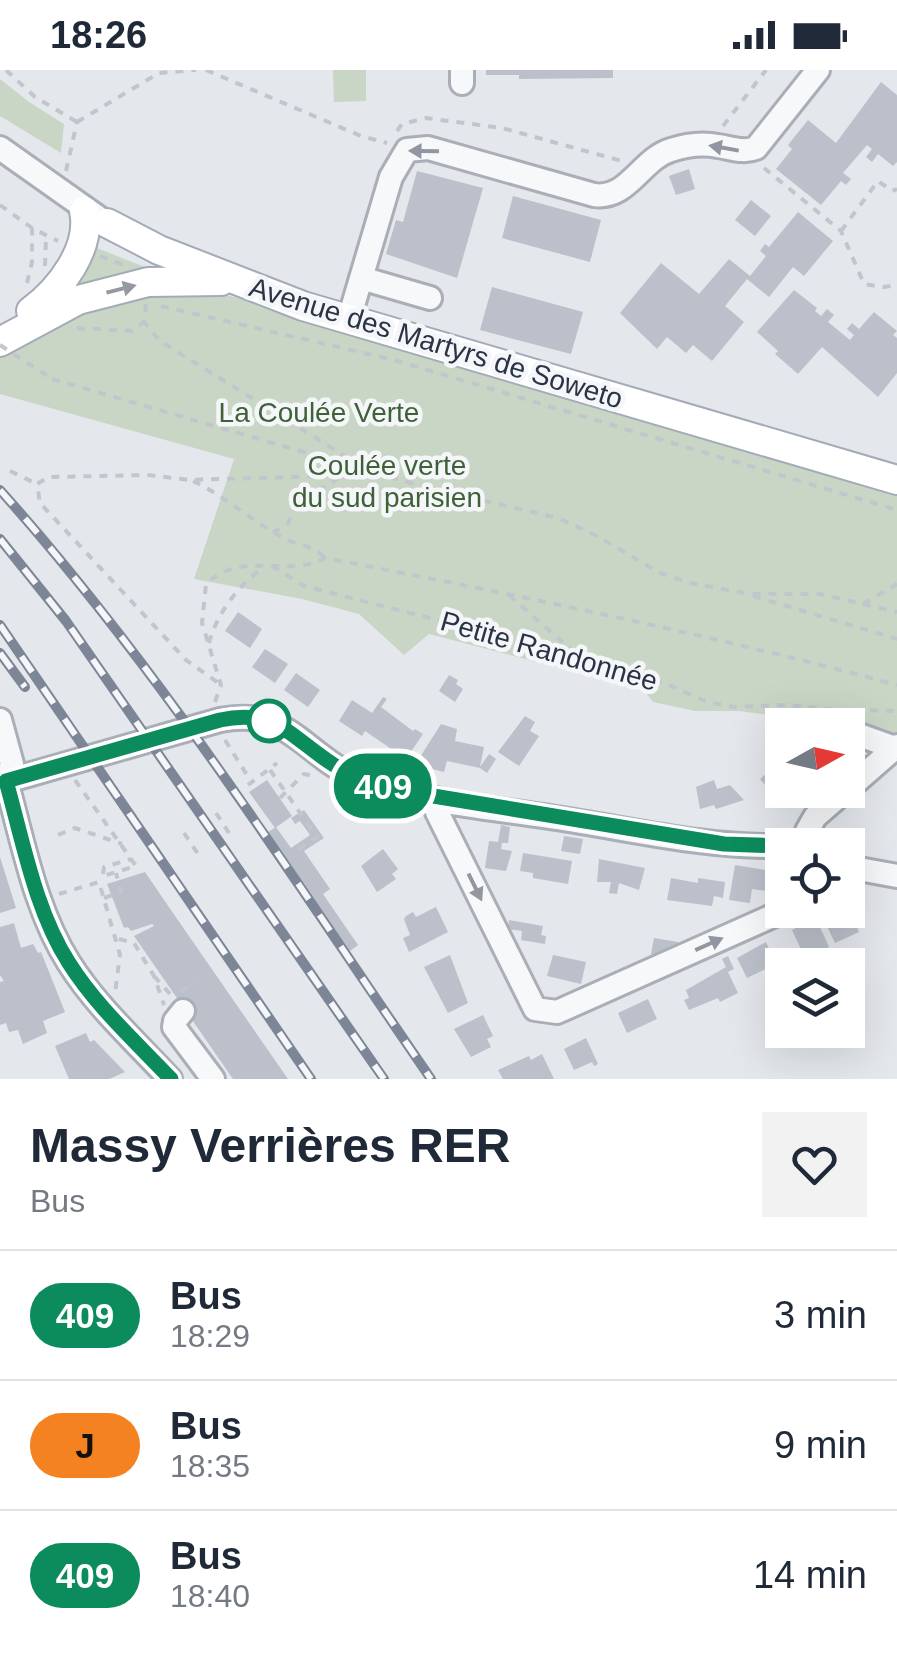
<!DOCTYPE html>
<html lang="fr">
<head>
<meta charset="utf-8">
<style>
  :root { --surface:#fff; --page:#f2f2f3; --text:#1f2937; --muted:#747a83; --line:#e0e1e3 }
  body { margin:0; font-family:Helvetica,sans-serif; background:var(--page); color:var(--text); height:100vh; display:flex; flex-direction:column; font-size:38px; white-space:nowrap }
  * { box-sizing:border-box; margin:0 }
  p { font-size:32px; color:var(--muted) }
  .icon { flex:none; width:55px; height:55px; fill:none; stroke:currentColor; stroke-width:2; stroke-linecap:round; stroke-linejoin:round }
  .map { position:relative; height:1009px; overflow:hidden }
  .panel { display:flex; flex-direction:column; background:var(--surface); flex:1 }
  .panel>* { flex:none }
  .badge { padding:0 20px; border-radius:32px; font-size:35px; line-height:65px }
  .needle { width:65px; rotate:82deg }
  .fabs { position:absolute; left:765px; top:638px; display:grid; gap:20px }
  .fabs a { display:grid; place-items:center; width:100px; height:100px; border-radius:0px; background:var(--surface); box-shadow:0 10px 40px #0002; font-size:50px }
  .map>.badge { position:absolute; translate:-50% -50%; box-shadow:0 0 0 5px #fff }
  .round { display:grid; place-items:center; flex:none; width:105px; height:105px; border-radius:0px; background:var(--page) }
  .summary { display:flex; align-items:center; justify-content:space-between; height:170px; padding:0 30px }
  h1 { font-size:48px; font-weight:700; line-height:75px }
  ul { padding:0; list-style:none }
  li { display:flex; align-items:center; gap:30px; height:130px; padding:0 30px; border-top:2px solid var(--line) }
  li div { flex:1 }
  li b { display:block; font-size:38px }
  li em { font-style:normal }
  li .badge { min-width:110px; font-weight:700; text-align:center }
  .status { display:flex; justify-content:space-between; align-items:center; height:70px; padding:0 50px; background:var(--surface); direction:ltr }
  .status svg { height:28px; fill:currentColor }
  .map>svg:first-child { display:block }
</style>
</head>
<body>
<div class="status"><b>18:26</b><svg viewBox="0 0 49 12"><path d="M0 12V9h3v3zM5 12V6h3v6zM10 12V3h3v9zM15 12V0h3v12zM26 1h20v11H26zM47 4h2v5h-2z"/></svg></div>
<div class="map">
<svg width="897" height="1009" viewBox="0 0 897 1009">
  <rect width="100%" height="100%" fill="#e4e7ec"/>
  <!-- green -->
  <path fill="#c9d6c5" d="M333 0H366V31L334 32Z
    M0 9 29 32 64 54 61 83 0 46Z
    M89 175 145 197 141 207 65 225Z
    M204 219 392 270 897 417V683L848 655 739 641H695L653 632 644 620 429 564 404 585 359 544 302 529 194 509 234 389 0 324V281L102 231Z"/>
  <!-- building -->
  <path fill="#bbc0ca" d="M486 0H613V8L519 9V5H486Z
    M881 12 897 25V92L893 96 878 84 872 92 866 87 872 79 867 75 843 103 851 109 846 115 841 111 821 135 776 99 792 79 788 75 808 50 836 73Z
    M689 99 695 119 676 125 669 106Z
    M417 101 483 118 457 208 386 184 396 150 403 152Z
    M513 126 601 150 590 192 502 168Z
    M751 130 771 146 755 166 735 150Z
    M798 142 833 171 804 206 793 197 769 227 747 209 725 236 744 252 712 291 693 275 686 283 667 267 657 279 620 243 661 193 699 224 729 189 750 206 766 186 760 181 765 174 769 177Z
    M492 217 583 242 571 284 480 260Z
    M794 220 817 238 815 241 821 246 827 239 834 245 828 252 850 270 854 265 847 259 852 253 859 259 874 242 897 261 893 265 897 268V303L878 327 822 277 798 304 775 284 778 281 757 262Z
    M238 542 262 559 250 578 225 561Z
    M265 579 288 594 275 613 252 597Z
    M296 603 320 620 308 637 284 620Z
    M449 605 458 610 456 614 463 619 455 632 439 621Z
    M383 627 387 629 381 637 413 661 415 659 423 664 406 689 365 661 362 666 339 651 352 630 372 643Z
    M525 646 535 652 530 661 539 666 519 696 498 682Z
    M441 654 457 659 455 671 484 677 480 697 489 684 496 689 487 703 480 698 447 691 444 702 415 695Z
    M782 690V720H790L778 730 760 709Z
    M267 710 292 746 275 758 249 722Z
    M714 710 717 719 730 715 744 730 716 739 714 735 700 739 696 717Z
    M358 732 377 735 375 751 355 748Z
    M304 740 324 768 304 781 330 819 323 824 358 875 350 881 268 762 276 757 291 778 310 765 300 751 295 754 291 748Z
    M501 755 510 757 508 773H502L501 779 512 781 506 801 485 798 489 771 498 772Z
    M564 766 583 769 580 784 561 781Z
    M383 779 398 799 392 804 396 809 377 822 361 796Z
    M523 783 572 791 568 814 533 808V803L520 801Z
    M0 787 16 838 0 843Z
    M599 789 645 798 639 820 619 813 617 824 609 823 611 812H597Z
    M735 795 777 802 774 822 752 819 750 833 729 830Z
    M145 802 173 843 288 1009H233L134 866 154 856 152 854 131 861 128 857 124 858 107 814Z
    M671 808 698 813V808L725 812 723 828 714 826 712 836 667 830Z
    M436 837 448 862 409 882 403 868 410 865 404 849 406 846 413 842 416 847Z
    M844 840H850L859 862 835 873 824 850Z
    M816 848 829 877 805 888 792 860Z
    M509 850 543 856 541 865 546 866 545 874 521 870 522 861 508 859Z
    M14 853 21 878 33 874 38 883 41 882 65 942 43 951 47 963 23 974 18 960 9 962 6 953 0 955V912L4 911 0 905V857Z
    M654 868 678 872 676 883 669 887 651 884Z
    M766 872 776 894 747 908 737 888Z
    M450 885 468 933 448 943 424 897Z
    M553 885 586 892 581 914 547 906Z
    M728 886 734 899 728 902 738 923 720 932 718 928 689 940 684 930 689 928 686 920 726 897 722 889Z
    M648 929 657 949 627 963 618 943Z
    M782 944V960H813L814 963 782 978 769 951Z
    M483 945 493 966 487 969 491 977 471 987 454 959Z
    M86 963 90 972 94 970 125 1002 109 1009H69L55 976Z
    M586 968 598 994 594 996 592 992 574 1000 564 979Z
    M542 984 554 1009H503L498 1000 529 986 531 990Z"/>
  <g fill="none" stroke-linecap="round" stroke-linejoin="round">
    <!-- minor casing -->
    <g stroke="#a9aeb7" stroke-width="28">
      <path id="minor" d="M462 13V0
        M0 78 99 148
        M361 208 430 228
        M349 249 391 107 407 80 428 78 594 125C628 130 641 89 671 80 686 75 703 73 718 76 732 78 743 83 756 78L818 0
        M0 650 12 694 6 711
        M848 661 895 678
        M6 711C23 771 35 840 69 893 96 936 136 972 170 1009
        M0 713 220 650C289 636 305 687 361 710 419 733 494 738 556 748 630 759 707 778 782 776
        M848 719 897 676
        M436 729 437 742 535 939 557 942 786 840
        M807 761 815 747 846 720
        M848 797 897 806
        M183 941 175 951 174 957 213 1009"/>
    </g>
    <!-- major casing -->
    <g stroke="#a3abb8" stroke-width="32">
      <path id="major" d="M107 153 159 180 303 236 897 410
        M31 241C60 220 92 178 84 141
        M0 272 78 230 148 212 221 211"/>
    </g>
    <!-- path -->
    <path stroke="#c2c5cb" stroke-width="4" stroke-dasharray="8 8" stroke-linecap="butt" d="M6 0 35 27 77 52
      M206 0 361 66 387 73
      M77 52 159 3 196 0
      M723 56 766 0
      M397 61 402 54 426 48 502 58 622 91
      M764 98 841 161 864 214 883 217 897 215
      M66 101 77 52
      M0 135 32 158 58 171
      M841 161 878 111 892 121 897 119
      M100 186 124 195
      M45 196 46 166
      M27 213 32 192V158
      M146 234 144 252 160 271 356 393 359 399
      M161 236 394 290 897 440
      M77 258 132 261 144 252
      M52 309 421 416 558 448 597 466 660 503 691 513 749 524H820L897 542
      M10 401 37 414
      M193 411C229 428 257 456 290 471 303 476 317 478 325 488
      M273 463 288 453 297 434 340 407
      M272 496 304 516 496 565 667 614 707 632 734 637 784 635 845 640
      M509 525 584 591
      M753 526 897 569
      M863 534 897 514
      M209 573C216 545 239 514 263 498
      M217 612 186 590 40 433 37 414 49 407 148 405 190 410 354 405 359 399
      M215 632 221 615 202 553 206 514C243 479 286 509 325 488 517 525 708 564 897 615
      M854 640 897 641
      M225 670 252 713
      M270 700 317 767 294 782
      M75 710 136 796 103 806
      M248 715 277 693
      M280 728 304 704 314 706
      M216 743 229 763
      M184 763 198 784
      M58 765 75 758 122 774
      M103 804 104 797 131 789
      M59 824 99 812 120 885 115 923
      M104 828 121 822 116 803
      M119 869 134 873 154 906 164 935
      M154 906 171 925
      M181 922 195 911"/>
    <!-- minor -->
    <use href="#minor" stroke="#f7f8fa" stroke-width="22"/>
    <!-- major -->
    <use href="#major" stroke="#fff" stroke-width="28"/>
    <!-- rail casing -->
    <g stroke="#7d8696" stroke-width="10">
      <path id="rail" d="M0 420C162 601 294 810 431 1009
        M0 469 66 551 384 1009
        M0 555 311 1009
        M0 583 25 617"/>
    </g>
    <!-- rail -->
    <use href="#rail" stroke="#f4f6f9" stroke-width="6" stroke-dasharray="19" stroke-linecap="butt"/>
    <!-- path-bridge -->
    <path stroke="#c2c5cb" stroke-width="4" stroke-dasharray="8 8" stroke-linecap="butt" d="M0 275 52 309"/>
  </g>
  <!-- one-way arrows -->
  <defs><path id="oneway-solid" d="M-6-.8H1V-3.2L6.5 0L1 3.2V.8H-6Z" transform="scale(2.5)"/></defs>
  <g fill="#9196a0">
    <use href="#oneway-solid" transform="translate(724 78) rotate(-170)"/>
    <use href="#oneway-solid" transform="translate(424 81) rotate(-179)"/>
    <use href="#oneway-solid" transform="translate(475 817) rotate(64)"/>
    <use href="#oneway-solid" transform="translate(709 874) rotate(-24)"/>
  </g>
  <use fill="#959aa2" href="#oneway-solid" transform="translate(121 219) rotate(-14)"/>
  <g fill="none" stroke-linecap="round" stroke-linejoin="round">
    <!-- line casing -->
    <g stroke="#fff" stroke-width="22">
      <path id="line" d="M171 1009C136 972 96 936 69 893 35 840 23 771 6 711L220 650C277 638 290 667 334 695 357 710 382 716 409 722L724 774 782 776"/>
    </g>
    <!-- line -->
    <use href="#line" stroke="#0c8c5d" stroke-width="15"/>
  </g>
  <!-- markers -->
  <circle fill="#fff" stroke="#0c8c5d" stroke-width="5" cx="269" cy="651" r="20"/>
  <g text-anchor="middle" dominant-baseline="central" stroke-width="9" stroke-linejoin="round" paint-order="stroke">
    <!-- street labels -->
    <g font-size="28" fill="#2b3445" stroke="#f4f6f9">
      <text transform="translate(436 273) rotate(17)">Avenue des Martyrs de Soweto</text>
      <text transform="translate(549 581) rotate(16)">Petite Randonnée</text>
    </g>
    <!-- park labels -->
    <g font-size="28" fill="#3f6138" stroke="#f4f6f9">
      <text x="319" y="342">La Coulée Verte</text>
      <text x="387" y="395">Coulée verte<tspan x="387" dy="32">du sud parisien</tspan></text>
    </g>
  </g>
</svg>
<div class="fabs">
<a><svg class="needle" viewBox="-14 -14 28 28"><path d="M0-13l5 13h-10z" fill="#e53935"/><path d="M0 13l5-13h-10z" fill="#747a83"/></svg></a>
<a><svg class="icon" aria-label="locate" viewBox="0 0 24 24"><circle cx="12" cy="12" r="6"/><path d="M12 2v4M12 18v4M2 12h4M18 12h4"/></svg></a>
<a><svg class="icon" aria-label="layers" viewBox="0 0 24 24"><path d="M12 4l9 5-9 5-9-5zM3 14l9 5 9-5"/></svg></a>
</div>
<b class="badge" style="left:383px;top:716px;background:#0c8c5d;color:#fff">409</b>
</div>
<section class="panel">
<div class="summary"><div><h1>Massy Verrières RER</h1><p>Bus</p></div><a class="round"><svg class="icon" aria-label="heart" viewBox="0 0 24 24"><path d="M12 20l-8-8c-3-5 5-10 8-4 3-6 11-1 8 4z"/></svg></a></div>
<ul>
<li><span class="badge" style="background:#0c8c5d;color:#fff">409</span><div><b>Bus</b><p>18:29</p></div><em>3 min</em></li>
<li><span class="badge" style="background:#f58220;color:#111">J</span><div><b>Bus</b><p>18:35</p></div><em>9 min</em></li>
<li><span class="badge" style="background:#0c8c5d;color:#fff">409</span><div><b>Bus</b><p>18:40</p></div><em>14 min</em></li>
</ul>
</section>
</body>
</html>
